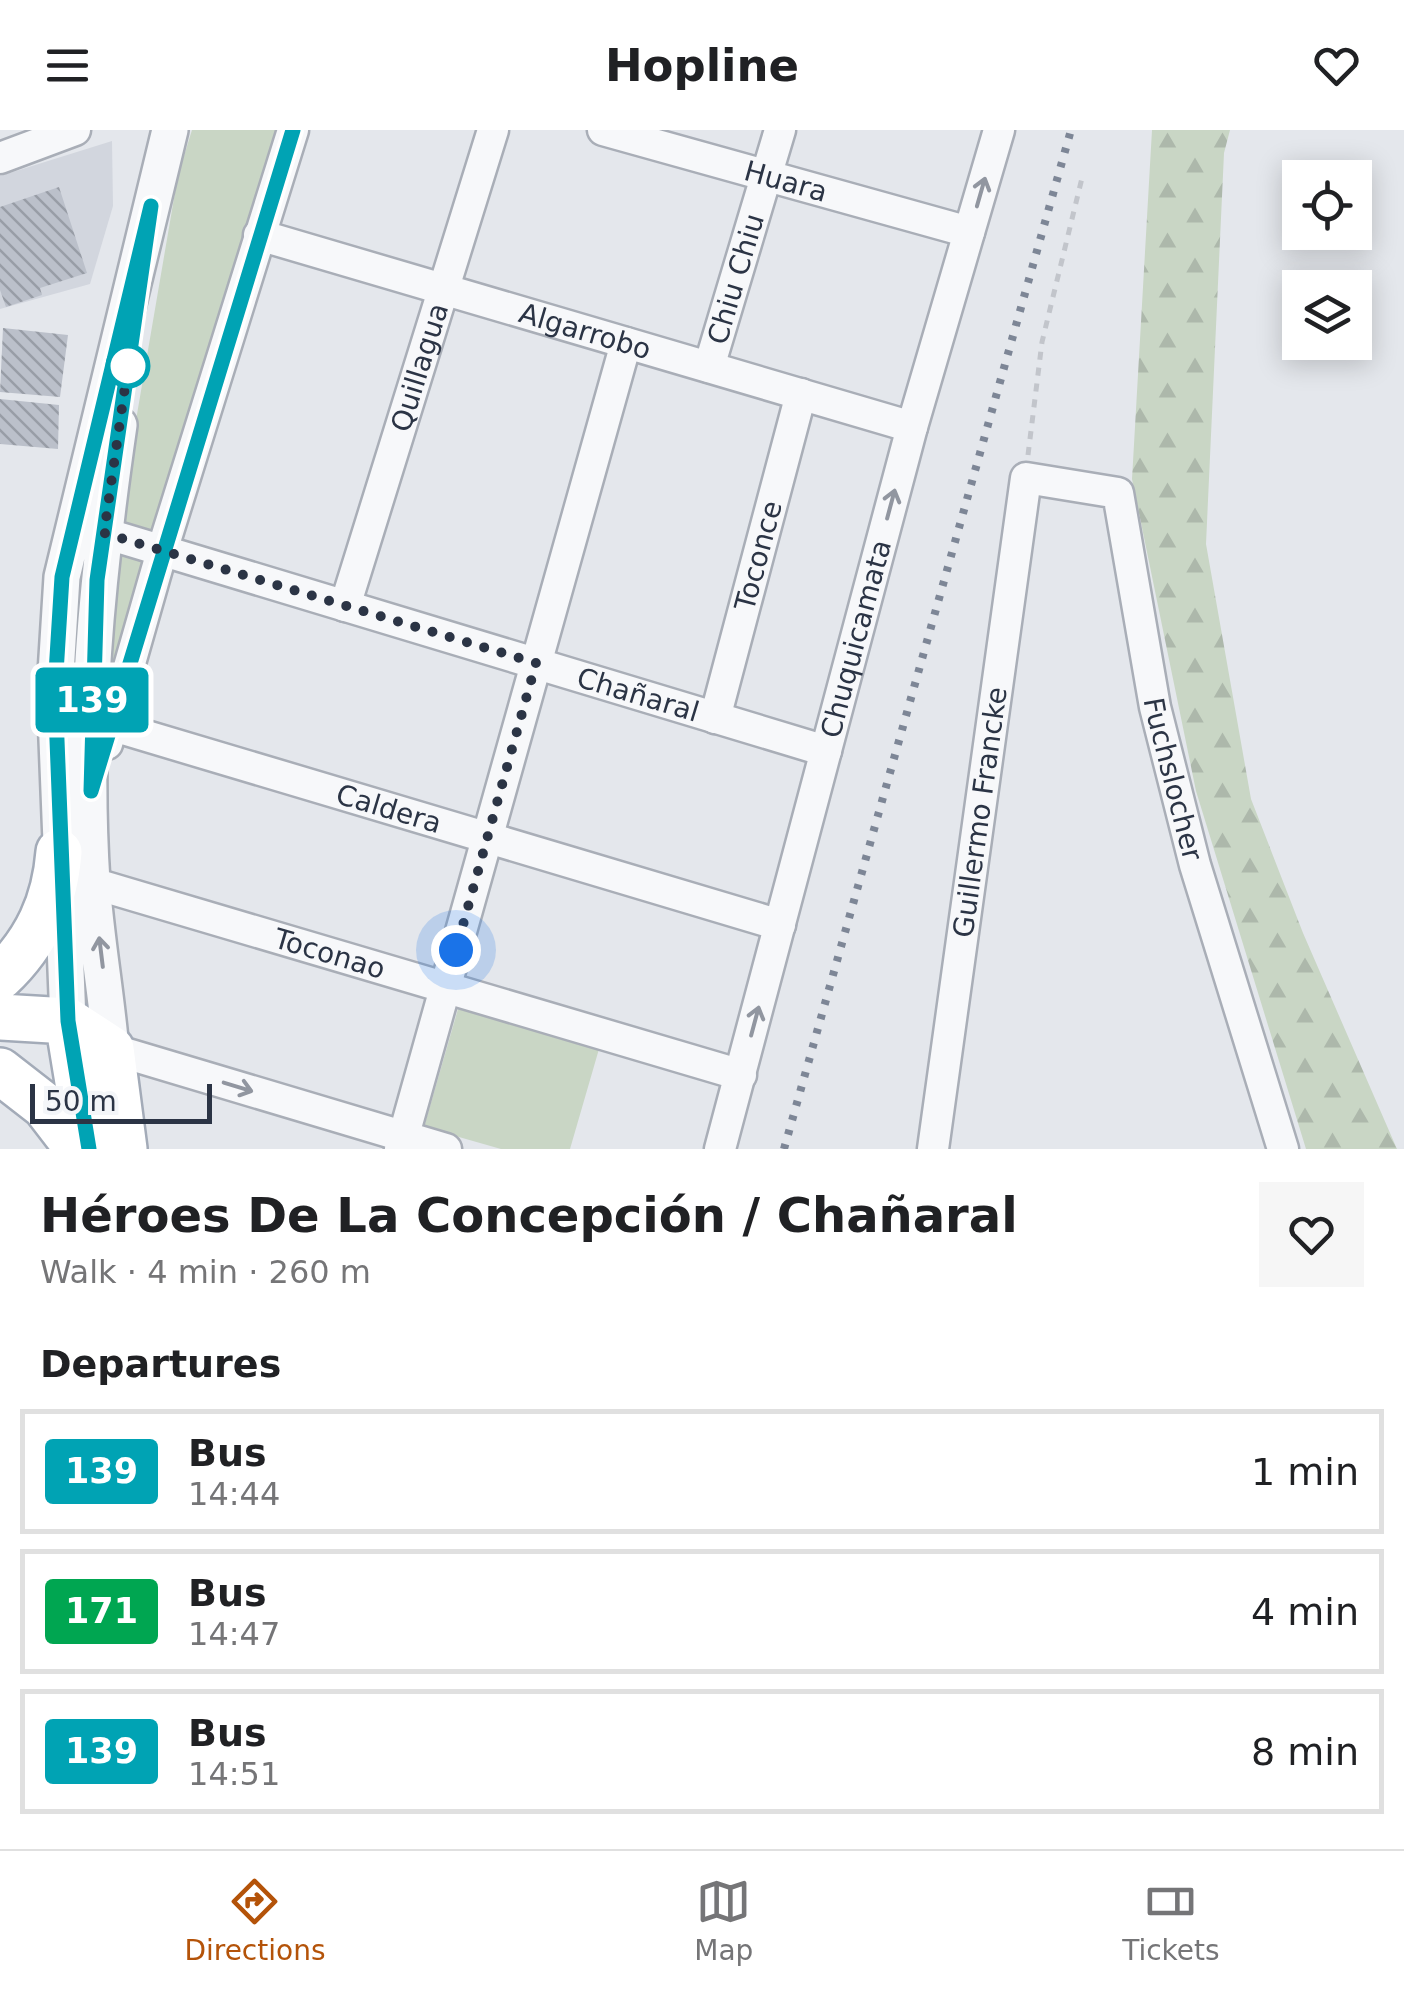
<!DOCTYPE html>
<html lang="en">
<head>
<meta charset="utf-8">
<style>
  :root { --surface:#fff; --page:#f6f6f6; --text:#202124; --muted:#757577; --line:#e0e0e0; --accent:#b45309 }
  body { margin:0; font-family:"DejaVu Sans",sans-serif; background:var(--page); color:var(--text); height:100vh; display:flex; flex-direction:column; font-size:38px; white-space:nowrap }
  * { box-sizing:border-box; margin:0 }
  p { font-size:32px; color:var(--muted) }
  .icon { flex:none; width:55px; height:55px; fill:none; stroke:currentColor; stroke-width:2; stroke-linecap:round; stroke-linejoin:round }
  .map { position:relative; height:1019px; overflow:hidden }
  .sheet { display:flex; flex-direction:column; background:var(--surface); flex:1 }
  .sheet>* { flex:none }
  .badge { padding:0 20px; border-radius:8px; font-size:35px; line-height:65px }
  .tools { position:absolute; left:1282px; top:30px; display:grid; gap:20px }
  .tools a { display:grid; place-items:center; width:90px; height:90px; border-radius:0px; background:var(--surface); box-shadow:0 5px 25px #0003; font-size:50px }
  .scale { position:absolute; left:30px; bottom:25px; width:182px; box-sizing:border-box; padding-left:10px; border:5px solid #2b3445; border-top:0; font-size:28px; line-height:35px; white-space:nowrap; color:#2b3445; -webkit-text-stroke:8px #f4f6f9; paint-order:stroke }
  .you { position:absolute; width:50px; height:50px; margin:-25px; border:8px solid #fff; border-radius:50%; background:#1a73e8; box-shadow:0 0 0 15px #1a73e833 }
  .map>.badge { position:absolute; translate:-50% -50%; box-shadow:0 0 0 5px #fff }
  h2 { padding:0 40px; font-size:38px; line-height:90px }
  .round { display:grid; place-items:center; flex:none; width:105px; height:105px; border-radius:0px; background:var(--page) }
  .head { display:flex; align-items:center; justify-content:space-between; height:170px; padding:0 40px }
  h1 { font-size:48px; font-weight:700; line-height:75px }
  ul { padding:0; list-style:none }
  li { display:flex; align-items:center; gap:30px; height:125px; margin:0 20px 15px; padding:0 20px; border:5px solid var(--line); border-radius:0px }
  li div { flex:1 }
  li b { display:block; font-size:38px }
  li em { font-style:normal }
  li .badge { min-width:110px; font-weight:700; text-align:center }
  header { display:flex; justify-content:space-between; align-items:center; height:130px; padding:0 40px; background:var(--surface); font-size:45px; font-weight:700 }
  .tab-bar { display:flex; justify-content:space-around; align-items:center; height:140px; border-top:2px solid var(--line); background:var(--surface); font-size:28px; color:var(--muted) }
  .tab-bar a { display:grid; justify-items:center; gap:5px }
  .tab-bar .selected { color:var(--accent) }
  .map>svg:first-child { display:block }
</style>
</head>
<body>
<header><svg class="icon" aria-label="menu" viewBox="0 0 24 24"><path d="M4 6h16M4 12h16M4 18h16"/></svg>Hopline<svg class="icon" aria-label="heart" viewBox="0 0 24 24"><path d="M12 20l-8-8c-3-5 5-10 8-4 3-6 11-1 8 4z"/></svg></header>
<div class="map">
<svg width="1404" height="1019" viewBox="0 0 1404 1019">
  <defs>
    <pattern id="forest-firs" width="22" height="20" patternUnits="userSpaceOnUse" patternTransform="scale(2.5)"><rect width="22" height="20" fill="#c9d6c5"/><path d="M5 1l3.5 6h-7zM16 11l3.5 6h-7z" fill="#adb8ab"/></pattern>
    <pattern id="building-back-hatch" width="6" height="6" patternUnits="userSpaceOnUse" patternTransform="scale(2.5)"><rect width="6" height="6" fill="#bbc0ca"/><path d="M-1 5l2 2M0 0l6 6M5-1l2 2" fill="none" stroke="#989da6"/></pattern>
  </defs>
  <rect width="100%" height="100%" fill="#e4e7ec"/>
  <!-- built -->
  <path fill="#d2d6de" d="M112 11 113 76 90 154 0 179V46Z"/>
  <!-- green -->
  <path fill="#c9d6c5" d="M192 0H279L109 554 111 436 178 45Z
    M458 879 599 919 570 1019H501L424 997Z"/>
  <!-- forest -->
  <path fill="url(#forest-firs)" d="M1152 0H1230L1224 23 1206 414 1251 669 1303 803 1397 1019H1306L1196 661 1132 349Z"/>
  <!-- building -->
  <path fill="url(#building-back-hatch)" d="M59 57 87 143 40 158 42 165 6 177 0 160V77Z
    M3 198 68 205 60 267 0 262Z
    M0 269 59 275 58 319 0 314Z"/>
  <g fill="none" stroke-linecap="round" stroke-linejoin="round">
    <!-- minor casing -->
    <g stroke="#a9aeb7" stroke-width="35">
      <g id="minor">
        <path id="s1" d="M603 0 969 102"/>
        <path d="M0 28 75 0"/>
        <path id="s2" d="M259 105 912 297"/>
        <path id="s3" d="M709 237 780 0"/>
        <path id="s4" d="M104 403 826 621"/>
        <path id="s5" d="M345 476 493 0"/>
        <path id="s6" d="M715 588 801 264"/>
        <path id="s7" d="M113 596 780 795"/>
        <path d="M107 614 162 421 293 0"/>
        <path id="s8" d="M92 753 741 945"/>
        <path d="M111 919 446 1019"/>
        <path d="M400 1019 626 213"/>
        <path id="s9" d="M720 1019 912 297 999 0"/>
        <path id="s10" d="M933 1019 1026 348 1118 363 1155 577 1195 735 1283 1019"/>
      </g>
    </g>
    <!-- tertiary casing -->
    <g stroke="#a9aeb7" stroke-width="40">
      <path id="tertiary" d="M68 891 55 559 62 447 170 0
        M111 919C106 863 96 808 92 752 82 599 97 446 119 295"/>
    </g>
    <!-- primary casing -->
    <g stroke="#a3abb8" stroke-width="50">
      <path id="primary" d="M0 847C37 812 55 772 59 722
        M0 887 68 891 111 919
        M68 891 89 1019
        M111 919 124 1019
        M0 941 45 976 78 1019"/>
    </g>
    <!-- path -->
    <path stroke="#c2c5cb" stroke-width="5" stroke-dasharray="8 8" stroke-linecap="butt" d="M1028 325 1042 212 1082 48"/>
    <!-- minor -->
    <use href="#minor" stroke="#f7f8fa" stroke-width="30"/>
    <!-- tertiary -->
    <use href="#tertiary" stroke="#f7f8fa" stroke-width="35"/>
    <!-- primary -->
    <use href="#primary" stroke="#fff" stroke-width="45"/>
    <!-- rail -->
    <path stroke="#7d8696" stroke-width="8" stroke-dasharray="5 10" stroke-linecap="butt" d="M784 1019 1071 0"/>
  </g>
  <!-- one-way arrows -->
  <defs><path id="oneway-shaft" d="M-6 0H5M1.5-3L5.5 0L1.5 3" fill="none" stroke-width="1.6" stroke-linecap="round" stroke-linejoin="round" transform="scale(2.5)"/></defs>
  <g stroke="#9196a0">
    <use href="#oneway-shaft" transform="translate(981 62) rotate(-74)"/>
    <use href="#oneway-shaft" transform="translate(891 374) rotate(-75)"/>
    <use href="#oneway-shaft" transform="translate(101 822) rotate(-97)"/>
    <use href="#oneway-shaft" transform="translate(755 891) rotate(-75)"/>
    <use href="#oneway-shaft" transform="translate(238 957) rotate(17)"/>
  </g>
  <g fill="none" stroke-linecap="round" stroke-linejoin="round">
    <!-- line casing -->
    <g stroke="#fff" stroke-width="22">
      <path id="line" d="M89 1019 68 891 55 559 62 447 151 76 97 450 91 661 293 0"/>
    </g>
    <!-- line -->
    <use href="#line" stroke="#00a3b4" stroke-width="15"/>
    <!-- walk -->
    <path stroke="#2b3445" stroke-width="10" stroke-dasharray="0 18" d="M128 236 130 222 104 403 536 533 456 820"/>
  </g>
  <!-- markers -->
  <circle fill="#fff" stroke="#00a3b4" stroke-width="5" cx="128" cy="236" r="20"/>
  <g text-anchor="middle" dominant-baseline="central" stroke-width="9" stroke-linejoin="round" paint-order="stroke">
    <!-- street labels -->
    <g font-size="28" fill="#2b3445" stroke="#f4f6f9">
      <text stroke="none"><textPath href="#s1" startOffset="190">Huara</textPath></text>
      <text stroke="none"><textPath href="#s3" startOffset="92">Chiu Chiu</textPath></text>
      <text stroke="none"><textPath href="#s2" startOffset="340">Algarrobo</textPath></text>
      <text stroke="none"><textPath href="#s5" startOffset="250">Quillagua</textPath></text>
      <text stroke="none"><textPath href="#s6" startOffset="168">Toconce</textPath></text>
      <text stroke="none"><textPath href="#s9" startOffset="528">Chuquicamata</textPath></text>
      <text stroke="none"><textPath href="#s4" startOffset="558">Chañaral</textPath></text>
      <text stroke="none"><textPath href="#s10" startOffset="1062">Fuchslocher</textPath></text>
      <text stroke="none"><textPath href="#s7" startOffset="288">Caldera</textPath></text>
      <text stroke="none"><textPath href="#s10" startOffset="340">Guillermo Francke</textPath></text>
      <text stroke="none"><textPath href="#s8" startOffset="248">Toconao</textPath></text>
    </g>
  </g>
</svg>
<div class="tools">
<a><svg class="icon" aria-label="locate" viewBox="0 0 24 24"><circle cx="12" cy="12" r="6"/><path d="M12 2v4M12 18v4M2 12h4M18 12h4"/></svg></a>
<a><svg class="icon" aria-label="layers" viewBox="0 0 24 24"><path d="M12 4l9 5-9 5-9-5zM3 14l9 5 9-5"/></svg></a>
</div>
<div class="scale">50 m</div>
<div class="you" style="left:456px;top:820px"></div>
<b class="badge" style="left:92px;top:570px;background:#00a3b4;color:#fff">139</b>
</div>
<section class="sheet">
<div class="head"><div><h1>Héroes De La Concepción / Chañaral</h1><p>Walk · 4 min · 260 m</p></div><a class="round"><svg class="icon" aria-label="heart" viewBox="0 0 24 24"><path d="M12 20l-8-8c-3-5 5-10 8-4 3-6 11-1 8 4z"/></svg></a></div>
<h2>Departures</h2>
<ul>
<li><span class="badge" style="background:#00a3b4;color:#fff">139</span><div><b>Bus</b><p>14:44</p></div><em>1 min</em></li>
<li><span class="badge" style="background:#00a651;color:#fff">171</span><div><b>Bus</b><p>14:47</p></div><em>4 min</em></li>
<li><span class="badge" style="background:#00a3b4;color:#fff">139</span><div><b>Bus</b><p>14:51</p></div><em>8 min</em></li>
</ul>
</section>
<nav class="tab-bar">
<a class="selected"><svg class="icon" aria-label="directions" viewBox="0 0 24 24"><path d="M12 3l9 9-9 9-9-9zM9 14v-3h6M13 9l2 2-2 2"/></svg>Directions</a>
<a><svg class="icon" aria-label="map" viewBox="0 0 24 24"><path d="M3 6l6-2 6 2 6-2v14l-6 2-6-2-6 2zM9 4v14M15 6v14"/></svg>Map</a>
<a><svg class="icon" aria-label="tickets" viewBox="0 0 24 24"><path d="M3 7h18v10H3zM15 7v10"/></svg>Tickets</a>
</nav>
</body>
</html>
